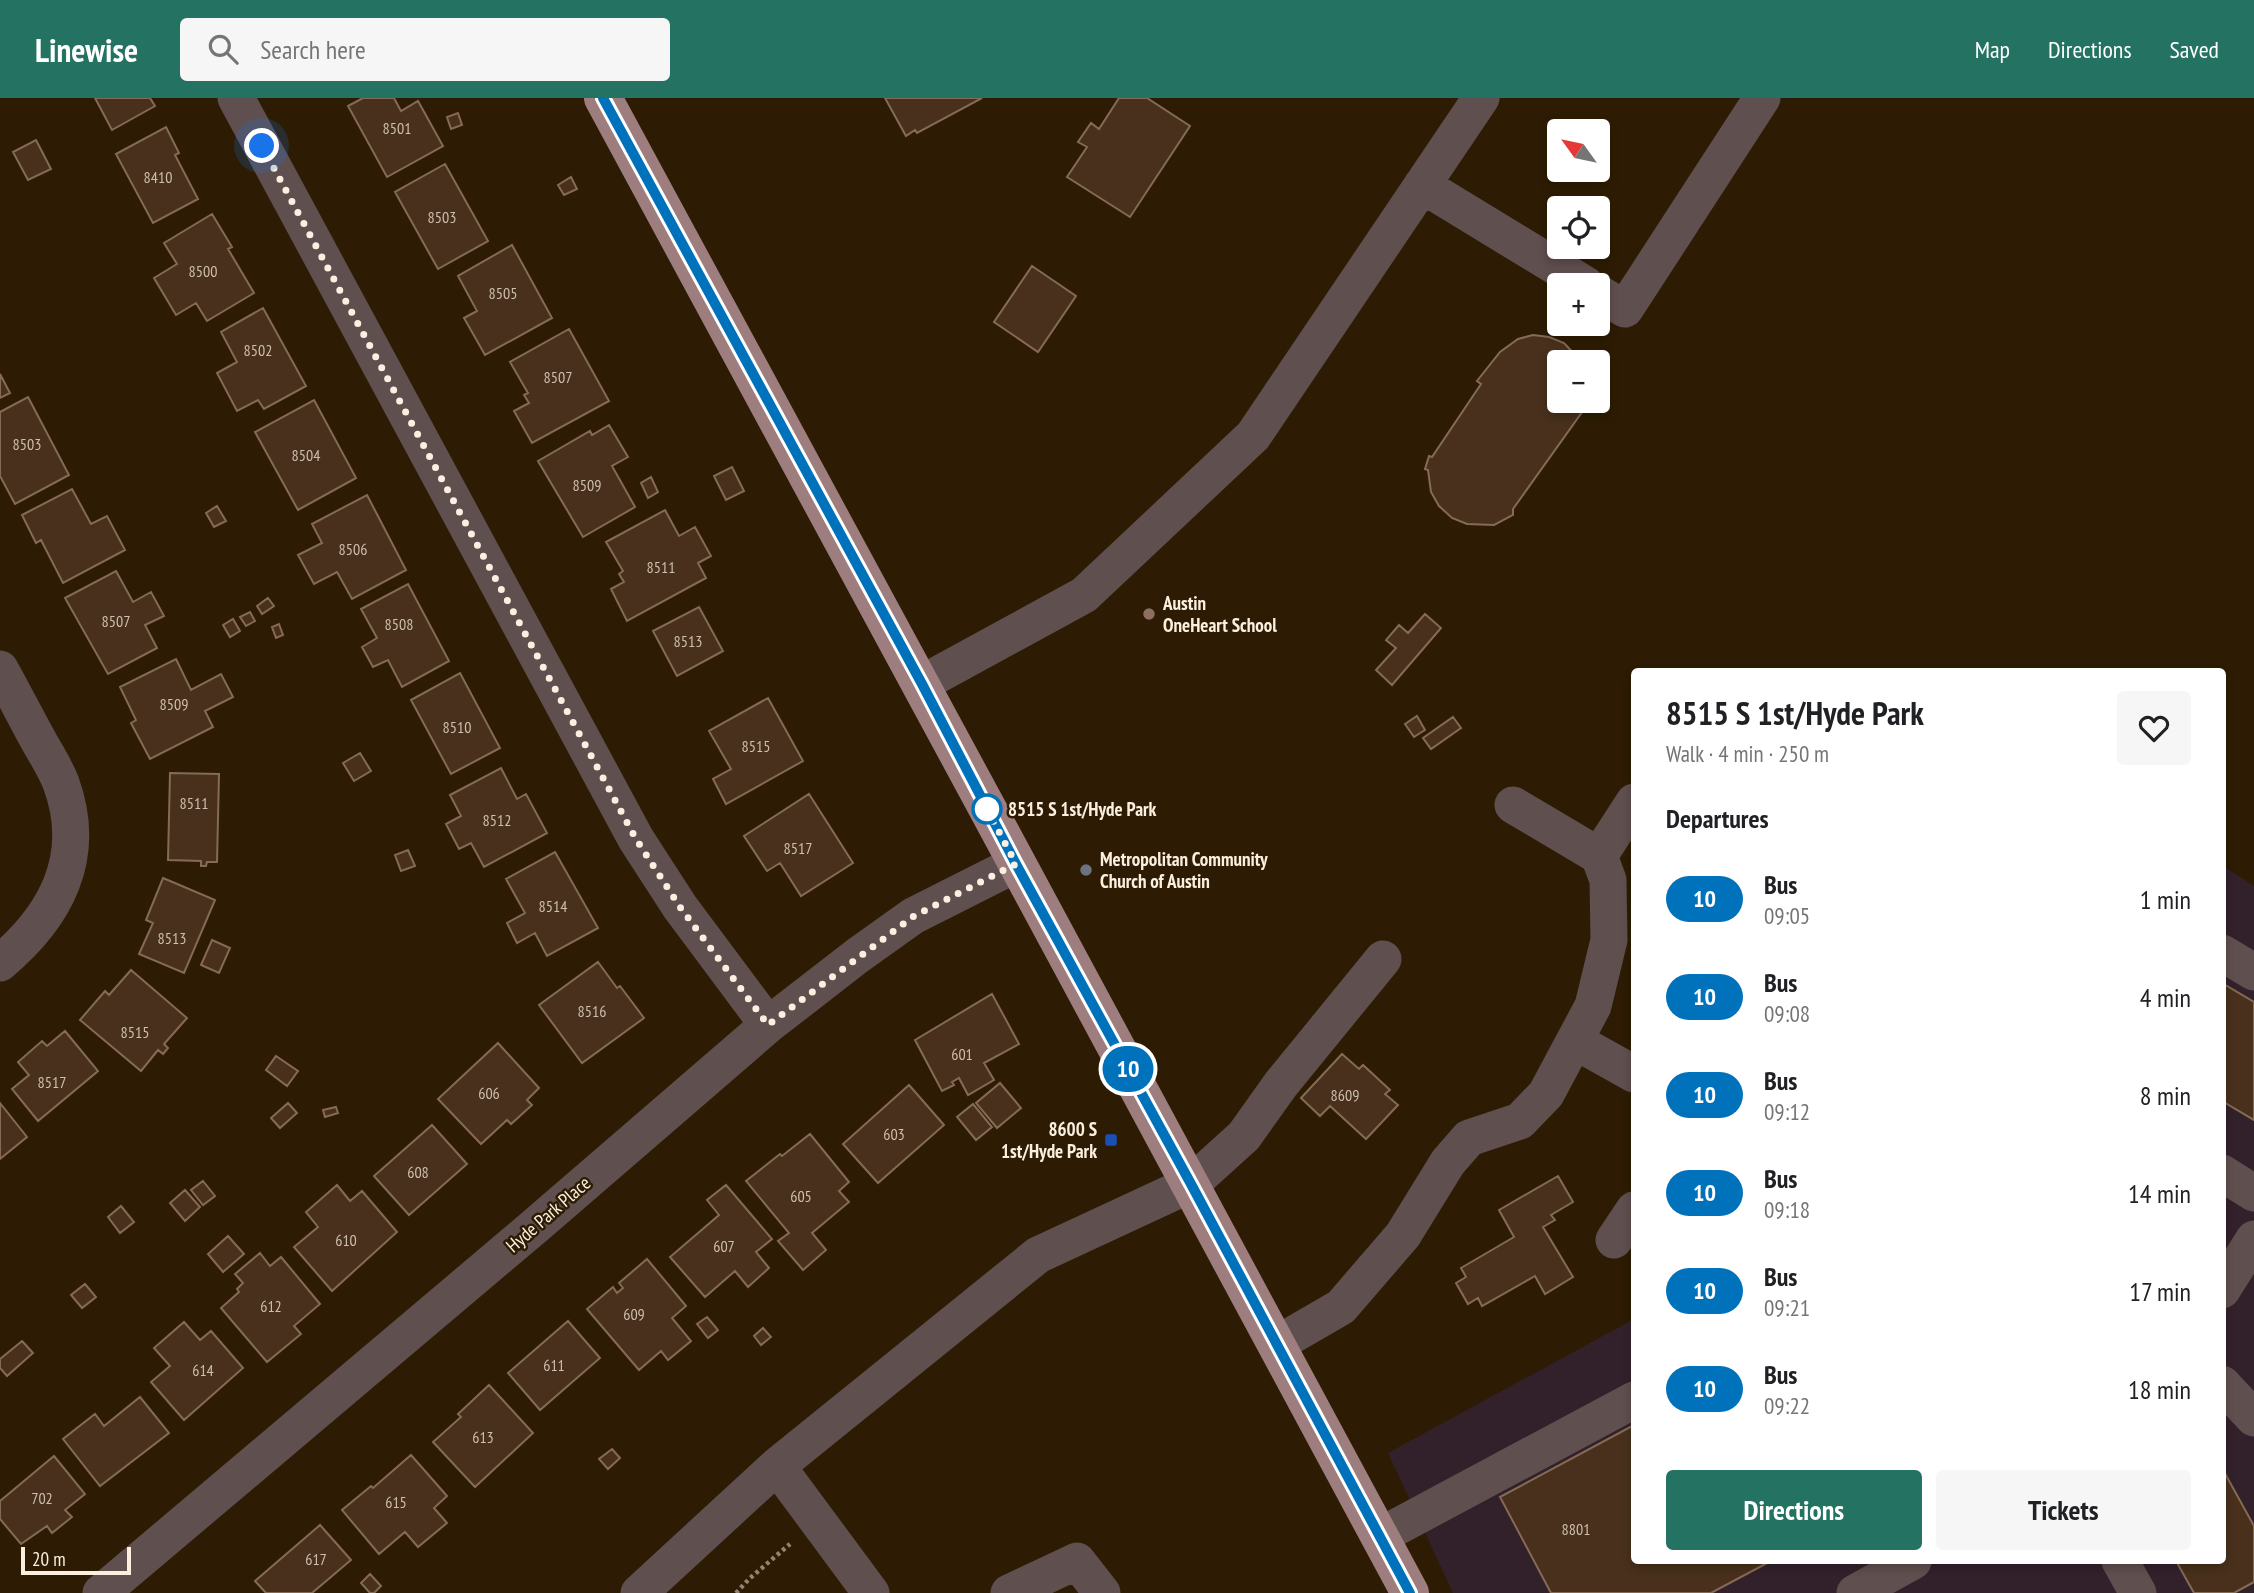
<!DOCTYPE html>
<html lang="en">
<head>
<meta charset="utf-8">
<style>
  :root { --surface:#fff; --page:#f6f6f6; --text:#202124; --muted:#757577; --accent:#247262 }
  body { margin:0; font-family:"PT Sans Narrow",sans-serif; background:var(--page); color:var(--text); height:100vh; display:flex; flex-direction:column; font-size:26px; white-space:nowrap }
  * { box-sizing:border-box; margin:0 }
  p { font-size:23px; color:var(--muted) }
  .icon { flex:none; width:38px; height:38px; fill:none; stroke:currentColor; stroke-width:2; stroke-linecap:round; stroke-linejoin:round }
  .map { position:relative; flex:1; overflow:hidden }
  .drawer { position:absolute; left:1631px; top:570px; width:595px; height:896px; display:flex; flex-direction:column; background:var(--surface); border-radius:7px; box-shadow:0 4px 10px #0003 }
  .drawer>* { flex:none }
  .badge { padding:0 14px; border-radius:23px; font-size:24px; line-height:46px }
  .needle { width:46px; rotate:303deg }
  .controls { position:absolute; left:1547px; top:21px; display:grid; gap:14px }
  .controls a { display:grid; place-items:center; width:63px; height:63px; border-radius:7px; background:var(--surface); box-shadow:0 4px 10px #0003; font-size:35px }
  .scale { position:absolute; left:21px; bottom:18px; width:110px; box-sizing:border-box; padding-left:7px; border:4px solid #fbefe0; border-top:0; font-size:19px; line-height:24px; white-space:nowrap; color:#fbefe0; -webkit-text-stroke:5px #2d1c03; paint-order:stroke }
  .you { position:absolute; width:35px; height:35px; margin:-18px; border:5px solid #fff; border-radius:50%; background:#1a73e8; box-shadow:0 0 0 10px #1a73e833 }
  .map>.badge { position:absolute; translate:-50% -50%; box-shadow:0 0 0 4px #fff }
  h2 { padding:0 35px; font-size:26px; line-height:63px }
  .round { display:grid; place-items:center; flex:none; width:74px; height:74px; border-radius:7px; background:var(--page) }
  .headline { display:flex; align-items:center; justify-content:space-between; height:119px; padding:0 35px }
  h1 { font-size:33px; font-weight:700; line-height:52px }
  .primary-button { display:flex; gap:14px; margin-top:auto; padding:14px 35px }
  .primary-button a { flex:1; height:80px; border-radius:7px; background:var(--accent); color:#fff; font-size:28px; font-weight:700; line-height:80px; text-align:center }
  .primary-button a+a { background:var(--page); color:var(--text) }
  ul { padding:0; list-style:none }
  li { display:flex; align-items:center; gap:21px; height:98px; padding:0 35px }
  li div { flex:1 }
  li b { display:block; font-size:26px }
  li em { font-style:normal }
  li .badge { min-width:77px; font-weight:700; text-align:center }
  header { display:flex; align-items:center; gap:42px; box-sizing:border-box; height:98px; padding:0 35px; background:var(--accent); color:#fff }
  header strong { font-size:33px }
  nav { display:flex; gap:38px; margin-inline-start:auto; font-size:24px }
  .search { width:490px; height:63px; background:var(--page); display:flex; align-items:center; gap:18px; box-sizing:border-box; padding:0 24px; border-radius:7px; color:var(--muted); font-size:26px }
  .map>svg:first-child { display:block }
</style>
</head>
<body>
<header>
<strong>Linewise</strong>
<div class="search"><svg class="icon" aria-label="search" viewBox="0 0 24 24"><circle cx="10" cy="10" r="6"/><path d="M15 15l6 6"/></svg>Search here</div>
<nav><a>Map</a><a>Directions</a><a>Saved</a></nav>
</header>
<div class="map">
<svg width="2254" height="1495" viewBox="0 0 2254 1495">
  <rect width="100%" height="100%" fill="#2d1c03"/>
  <!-- commercial -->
  <path fill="#32212b" d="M2223 768 2254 788V1495H1453L1388 1355 1634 1221V1463H2222Z"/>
  <!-- building -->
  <path fill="#48301c" stroke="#856a54" stroke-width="2" d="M95 0H150L155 8 112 32Z
    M363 0H394L401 13 418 3 443 48 387 79 348 8Z
    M885 0H982L917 35 915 32 906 38Z
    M1119 0H1147L1190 28 1130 119 1067 79 1087 49 1078 44 1091 25 1099 31Z
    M458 15 462 27 451 31 447 19Z
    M166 29 179 55 175 57 198 101 153 125 116 56Z
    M36 42 51 71 28 82 13 54Z
    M445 66 488 143 438 171 395 94Z
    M571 79 577 91 564 97 558 87Z
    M212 116 232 149 228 151 254 195 207 223 196 205 176 217 154 180 177 166 164 145Z
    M512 147 552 220 485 257 464 220 477 213 458 178Z
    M1032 168 1076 198 1038 254 994 224Z
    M263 210 306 288 264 311 258 302 237 313 217 275 237 264 221 234Z
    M569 231 609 303 532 345 514 313 529 305 524 297 528 295 510 264Z
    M1533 237 1549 239 1564 245 1582 264H1559V303H1590L1513 411V417L1494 427 1467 426 1452 420 1439 408 1431 394 1428 372 1425 371 1429 358 1432 359 1481 286 1477 283 1500 254 1518 241Z
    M0 276 10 295 0 300Z
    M28 299 69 377 15 406 0 378V314Z
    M314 302 356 380 298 412 255 334Z
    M609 327 628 359 612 368 635 409 583 439 538 363 590 333 592 337Z
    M732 369 744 393 726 402 714 378Z
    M651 379 658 394 648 400 641 385Z
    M72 391 91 426 107 418 125 452 63 485 41 442 36 445 22 417Z
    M367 397 406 472 352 501 337 474 314 486 298 457 322 445 312 426Z
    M217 408 226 423 214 429 206 415Z
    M665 412 679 438 695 429 711 458 698 465 706 480 627 523 611 491 624 484 619 476 623 473 606 444Z
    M116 473 133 504 151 494 164 518 145 527 157 550 108 576 65 500Z
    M408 486 449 563 402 589 388 562 373 569 362 549 377 540 361 511Z
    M268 500 274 508 262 516 257 508Z
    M699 509 723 553 677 578 653 533Z
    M250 514 255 523 246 528 240 519Z
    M1425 516 1441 530 1392 587 1376 572 1396 550 1386 542 1399 527 1408 535Z
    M233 521 240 533 230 539 223 527Z
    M279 526 283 537 276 540 272 529Z
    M176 561 191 592 221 576 233 599 205 613 213 629 150 661 131 625 136 622 120 589Z
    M460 575 500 650 451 676 411 602Z
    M768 600 803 663 726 706 713 681 731 671 709 633Z
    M1417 618 1425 632 1414 639 1405 626Z
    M1453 619 1461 630 1431 651 1423 640Z
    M360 655 371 673 354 683 343 665Z
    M501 670 517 701 526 696 547 735 484 769 471 745 459 751 446 726 461 718 450 697Z
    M170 675 219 676 217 764H207L206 768H201V763L168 762Z
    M809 696 853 765 801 798 780 765 767 773 744 738Z
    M408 752 415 768 401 773 395 757Z
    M555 754 598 830 547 858 535 835 517 845 507 825 525 815 506 781Z
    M163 780 215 802 184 875 139 856 153 825 146 822Z
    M212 842 230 850 219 875 201 867Z
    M598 864 617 890 620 888 644 920 582 965 539 907Z
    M131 872 187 920 164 946 168 950 163 956 158 952 141 973 80 922 105 893 109 897Z
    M2222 885 2254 904V1022L2222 1003Z
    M992 896 1019 946 984 965 994 982 968 997 959 980 952 984 954 987 942 993 915 942Z
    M65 933 98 973 38 1023 12 991 29 977 18 964 42 943 47 948Z
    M498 945 539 990 527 1002 532 1007 511 1026 507 1022 481 1046 438 1001Z
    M1342 956 1359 971 1363 967 1390 992 1385 996 1398 1007 1366 1041 1330 1008 1320 1018 1301 1000Z
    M276 958 298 973 287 988 266 972Z
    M1000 985 1021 1010 997 1030 976 1005Z
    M909 987 944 1027 878 1085 843 1046Z
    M0 1005 27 1039 0 1061Z
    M288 1005 297 1015 280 1030 271 1020Z
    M973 1006 992 1029 976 1042 957 1019Z
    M336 1009 338 1015 325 1019 323 1012Z
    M432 1027 467 1066 409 1117 374 1078Z
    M810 1036 849 1084 839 1093 849 1104 812 1135 826 1152 803 1172 778 1143 789 1135 746 1083 780 1056 782 1058Z
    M1558 1078 1573 1104 1551 1117 1555 1122 1543 1129 1573 1179 1545 1196 1535 1178 1482 1208 1478 1200 1468 1206 1456 1185 1466 1179 1461 1170 1514 1139 1499 1112Z
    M203 1083 215 1098 203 1107 191 1092Z
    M337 1087 350 1103 362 1093 397 1134 332 1193 294 1149 318 1129 306 1114Z
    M726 1087 772 1141 756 1154 769 1170 748 1189 735 1173 705 1199 670 1159 719 1117 707 1102Z
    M185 1092 200 1109 185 1123 170 1105Z
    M121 1108 134 1124 120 1135 108 1119Z
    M228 1138 244 1156 223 1174 208 1156Z
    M260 1155 270 1168 281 1159 320 1206 294 1228 301 1236 267 1264 221 1210 239 1194 237 1191 243 1185 235 1176Z
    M647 1161 686 1208 672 1220 691 1243 668 1262 661 1253 639 1272 587 1211 613 1189 617 1195 623 1190 619 1185Z
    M85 1186 96 1199 82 1210 71 1197Z
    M707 1219 718 1232 708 1240 697 1226Z
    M568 1223 600 1260 540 1312 508 1275Z
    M184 1224 200 1242 211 1233 243 1270 184 1322 151 1284 170 1268 154 1250Z
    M763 1230 771 1239 761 1247 754 1238Z
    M22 1243 33 1255 7 1278 0 1270V1261Z
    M489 1287 533 1335 475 1389 433 1344 461 1319 458 1316Z
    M140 1299 169 1335 100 1388 63 1341 95 1316 104 1328Z
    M1634 1327V1463H1771L1711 1495H1551L1500 1399Z
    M612 1351 620 1360 608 1371 599 1361Z
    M411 1357 447 1398 434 1410 447 1425 418 1449 405 1434 379 1456 342 1412 371 1388 373 1390Z
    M54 1358 85 1396 65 1412 72 1419 52 1435 47 1428 21 1446 0 1421V1403Z
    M2222 1370 2254 1428V1484L2234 1495H2194L2176 1463H2222Z
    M320 1427 351 1462 312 1495H266L255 1483Z
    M370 1476 381 1488 374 1495H370L361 1485Z"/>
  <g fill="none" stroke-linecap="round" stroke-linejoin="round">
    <!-- path -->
    <path stroke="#928470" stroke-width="4.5" stroke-dasharray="3.5 3.5" stroke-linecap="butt" d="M736 1495 749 1481 790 1446"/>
    <!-- minor -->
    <path stroke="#5f4f4f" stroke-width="37" d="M236 0 636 741 680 809 768 927
      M1422 87 1586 187
      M1598 195 1625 211 1762 0
      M0 571C14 596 27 622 41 647 48 659 56 672 61 685 88 759 56 818 0 865
      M921 586 1084 497 1253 338 1481 0
      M1599 758 1634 704
      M2222 855 2254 874
      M1575 943 1634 976
      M2222 1075 2254 1095
      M1614 1142 1634 1112
      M2222 1192 2254 1141
      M1277 1246 1341 1209 1403 1137 1448 1064 1469 1040 1520 1023 1546 996 1593 908 1609 842 1608 782 1599 758 1513 707
      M2222 1286 2254 1320
      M777 1368 1038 1157 1191 1086 1244 1038 1281 986 1383 861
      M1380 1438 1634 1302
      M2120 1463 2138 1495
      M101 1495 534 1129 768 927 857 858 913 818 1016 766
      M639 1495 777 1368 871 1495
      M1009 1495 1077 1463 1102 1495
      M1855 1495 1913 1463"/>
    <!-- major -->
    <path stroke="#9d7d7e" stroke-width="38" d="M603 0C874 497 1141 997 1410 1495"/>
  </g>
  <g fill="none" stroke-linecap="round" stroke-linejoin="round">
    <!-- line casing -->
    <g stroke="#fff" stroke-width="16">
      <path id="line" d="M603 0 922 586 1016 766 1191 1086 1410 1495"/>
    </g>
    <!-- line -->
    <use href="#line" stroke="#0072bc" stroke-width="10"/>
    <!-- walk -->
    <path stroke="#fbefe0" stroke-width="7" stroke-dasharray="0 12.6" d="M262 48 636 741 680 809 768 927 914 818 1016 766 987 711"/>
  </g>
  <!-- markers -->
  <circle fill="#8d6e63" stroke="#2d1c03" stroke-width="2.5" cx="1149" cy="516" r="7"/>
  <circle fill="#fff" stroke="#0072bc" stroke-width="3.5" cx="987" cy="711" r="14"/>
  <circle fill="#6b7280" stroke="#2d1c03" stroke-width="2.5" cx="1086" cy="772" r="7"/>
  <rect fill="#1a4fb4" stroke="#2d1c03" stroke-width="2.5" x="1104" y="1035" width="14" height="14" rx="3.5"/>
  <g text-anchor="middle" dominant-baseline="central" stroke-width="5" stroke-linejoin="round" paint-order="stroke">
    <!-- number labels -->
    <g font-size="16" fill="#cebfaf">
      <text x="397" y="30">8501</text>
      <text x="158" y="79">8410</text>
      <text x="442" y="119">8503</text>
      <text x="203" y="173">8500</text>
      <text x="503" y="195">8505</text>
      <text x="258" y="252">8502</text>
      <text x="558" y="279">8507</text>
      <text x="27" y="346">8503</text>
      <text x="306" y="357">8504</text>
      <text x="587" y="387">8509</text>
      <text x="353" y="451">8506</text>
      <text x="661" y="469">8511</text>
      <text x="116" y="523">8507</text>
      <text x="399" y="526">8508</text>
      <text x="688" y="543">8513</text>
      <text x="174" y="606">8509</text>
      <text x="457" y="629">8510</text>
      <text x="756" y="648">8515</text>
      <text x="194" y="705">8511</text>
      <text x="497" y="722">8512</text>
      <text x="798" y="750">8517</text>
      <text x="553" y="808">8514</text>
      <text x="172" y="840">8513</text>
      <text x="592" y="913">8516</text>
      <text x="135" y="934">8515</text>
      <text x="962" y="956">601</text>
      <text x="52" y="984">8517</text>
      <text x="489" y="995">606</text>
      <text x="1345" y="997">8609</text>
      <text x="894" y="1036">603</text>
      <text x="418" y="1074">608</text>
      <text x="801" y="1098">605</text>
      <text x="346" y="1142">610</text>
      <text x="724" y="1148">607</text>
      <text x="271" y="1208">612</text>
      <text x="634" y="1216">609</text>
      <text x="554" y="1267">611</text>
      <text x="203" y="1272">614</text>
      <text x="483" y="1339">613</text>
      <text x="42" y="1400">702</text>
      <text x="396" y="1404">615</text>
      <text x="1576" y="1431">8801</text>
      <text x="316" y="1461">617</text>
    </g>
    <!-- poi labels -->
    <g font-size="19" font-weight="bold" fill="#fbefe0" stroke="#2d1c03" text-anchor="start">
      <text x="1163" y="505">Austin<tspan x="1163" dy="22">OneHeart School</tspan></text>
      <text x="1100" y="761">Metropolitan Community<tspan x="1100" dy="22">Church of Austin</tspan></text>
      <text x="1097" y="1031" text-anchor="end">8600 S<tspan x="1097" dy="22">1st/Hyde Park</tspan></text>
    </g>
    <!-- stop labels -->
    <g font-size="19" font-weight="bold" fill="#fbefe0" stroke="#2d1c03" text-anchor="start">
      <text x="1008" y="711">8515 S 1st/Hyde Park</text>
    </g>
    <!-- street labels -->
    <g font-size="19" fill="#fbefe0" stroke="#2d1c03">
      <text transform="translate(548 1116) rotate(-41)">Hyde Park Place</text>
    </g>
  </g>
</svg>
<div class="controls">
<a><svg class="needle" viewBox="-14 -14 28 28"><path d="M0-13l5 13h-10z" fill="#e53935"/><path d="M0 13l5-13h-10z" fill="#757577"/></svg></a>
<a><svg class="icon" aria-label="locate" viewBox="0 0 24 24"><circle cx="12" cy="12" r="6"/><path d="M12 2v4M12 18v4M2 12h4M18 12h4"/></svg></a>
<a>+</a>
<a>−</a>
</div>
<div class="scale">20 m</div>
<div class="you" style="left:262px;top:48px"></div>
<b class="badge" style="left:1128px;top:971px;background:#0072bc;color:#fff">10</b>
<section class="drawer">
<div class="headline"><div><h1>8515 S 1st/Hyde Park</h1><p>Walk · 4 min · 250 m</p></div><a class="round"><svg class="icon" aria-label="heart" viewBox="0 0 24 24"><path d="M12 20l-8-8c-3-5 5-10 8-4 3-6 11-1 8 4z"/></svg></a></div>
<h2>Departures</h2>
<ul>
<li><span class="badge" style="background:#0072bc;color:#fff">10</span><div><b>Bus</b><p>09:05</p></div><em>1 min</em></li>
<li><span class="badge" style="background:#0072bc;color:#fff">10</span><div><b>Bus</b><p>09:08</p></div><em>4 min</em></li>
<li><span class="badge" style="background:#0072bc;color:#fff">10</span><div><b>Bus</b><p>09:12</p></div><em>8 min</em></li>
<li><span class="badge" style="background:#0072bc;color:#fff">10</span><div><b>Bus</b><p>09:18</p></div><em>14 min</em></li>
<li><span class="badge" style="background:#0072bc;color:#fff">10</span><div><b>Bus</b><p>09:21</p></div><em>17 min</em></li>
<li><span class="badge" style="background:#0072bc;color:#fff">10</span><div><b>Bus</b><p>09:22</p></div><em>18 min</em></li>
</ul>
<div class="primary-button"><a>Directions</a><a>Tickets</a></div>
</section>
</div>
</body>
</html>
